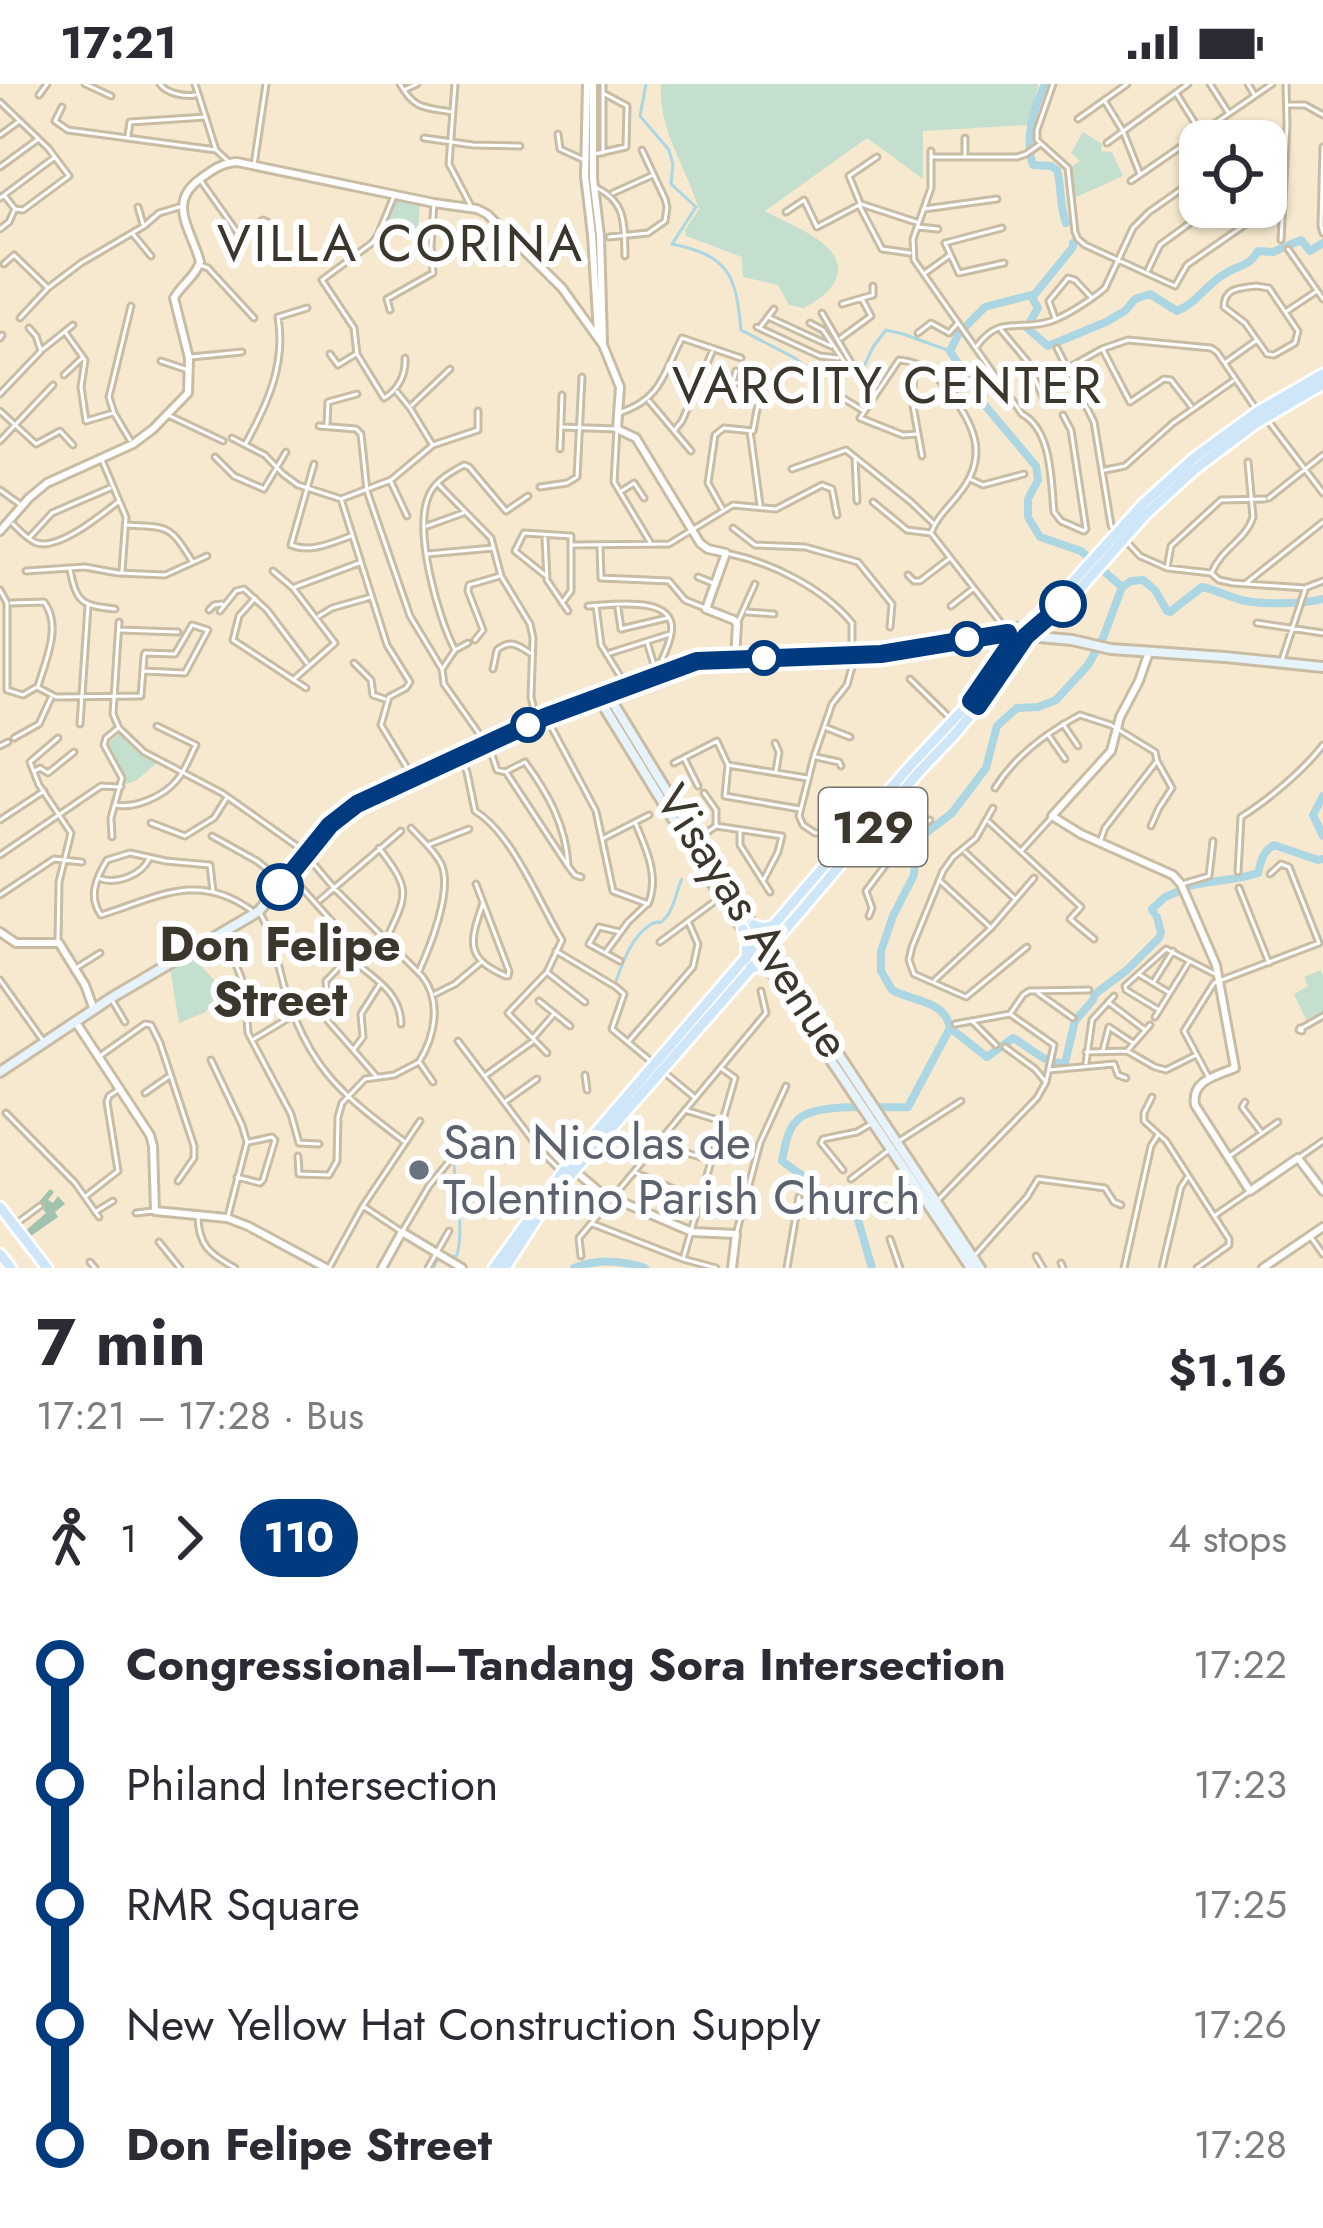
<!DOCTYPE html>
<html lang="en">
<head>
<meta charset="utf-8">
<style>
  :root { --surface:#fff; --page:#f7f7f7; --text:#2b2b33; --muted:#7c7c81 }
  body { margin:0; font-family:Jost,sans-serif; background:var(--page); color:var(--text); height:100vh; display:flex; flex-direction:column; font-size:45px; white-space:nowrap }
  * { box-sizing:border-box; margin:0 }
  p { font-size:39px; color:var(--muted) }
  .icon { flex:none; width:66px; height:66px; fill:none; stroke:currentColor; stroke-width:2; stroke-linecap:round; stroke-linejoin:round }
  .map { position:relative; height:1184px; overflow:hidden }
  .side { display:flex; flex-direction:column; background:var(--surface); flex:1 }
  .side>* { flex:none }
  .badge { padding:0 24px; border-radius:39px; font-size:42px; line-height:78px }
  .tools { position:absolute; left:1179px; top:36px; display:grid; gap:24px }
  .tools a { display:grid; place-items:center; width:108px; height:108px; border-radius:24px; background:var(--surface); box-shadow:0 3px 9px #0004; font-size:60px }
  .map>.badge { position:absolute; translate:-50% -50%; box-shadow:0 0 0 6px #fff }
  .legs { display:flex; align-items:center; gap:18px; height:132px; padding:0 36px; font-size:39px }
  .legs p { margin-inline-start:auto }
  .overview { display:flex; align-items:center; justify-content:space-between; height:204px; padding:0 36px }
  h1 { font-size:66px; font-weight:700; line-height:90px }
  ul { padding:0 36px; list-style:none }
  li { display:flex; align-items:center; gap:42px; height:120px; font-size:45px }
  li i { display:grid; place-items:center; width:18px; height:100%; margin:0 15px; background:currentColor }
  li i::after { content:''; width:30px; height:30px; margin:-15px; border:9px solid; border-radius:50%; background:var(--surface) }
  li p { margin-inline-start:auto }
  li:first-child i { background:linear-gradient(#0000 50%,currentColor 0) }
  li:last-child i { background:linear-gradient(currentColor 50%,#0000 0) }
  .status { display:flex; justify-content:space-between; align-items:center; height:84px; padding:0 60px; background:var(--surface); direction:ltr }
  .status svg { height:33px; fill:currentColor }
  .map>svg:first-child { display:block }
</style>
</head>
<body>
<div class="status"><b>17:21</b><svg viewBox="0 0 49 12"><path d="M0 12V9h3v3zM5 12V6h3v6zM10 12V3h3v9zM15 12V0h3v12zM26 1h20v11H26zM47 4h2v5h-2z"/></svg></div>
<div class="map">
<svg width="1323" height="1184" viewBox="0 0 1323 1184">
  <rect width="100%" height="100%" fill="#f6e9d0"/>
  <!-- green -->
  <path fill="#c5dfcf" d="M661 0H1037L1038 1 1028 41 923 47V95L867 54 765 127C788 141 864 164 829 206 823 213 812 219 804 224L789 221 778 201 743 193 742 173 686 152 685 146 699 125C686 83 658 46 661 0Z
    M1083 48 1102 60 1101 67 1112 68 1123 92 1070 116 1071 83 1080 77 1071 69Z
    M396 114 420 119 417 160 388 140Z
    M120 649 137 668 158 678 137 696 124 701 121 684 106 661Z
    M191 871 216 898 217 911 206 928 179 939 170 884Z
    M1320 886 1323 891V930L1308 940 1294 910 1308 902 1304 893Z"/>
  <!-- forest -->
  <path fill="#a1c3ae" d="M50 1105 54 1108 48 1116 53 1119 58 1112 65 1120 55 1128 58 1133 28 1154 24 1148 46 1129 38 1119Z"/>
  <g fill="none" stroke-linecap="round" stroke-linejoin="round">
    <!-- stream -->
    <path stroke="#acd6e2" stroke-width="3" d="M646 0 640 32 669 66 673 80 671 100 696 123 672 160C730 172 736 192 741 246L793 273 815 289 860 291 873 263 886 246 903 250 950 267
      M615 900C622 880 631 853 650 841 663 833 656 845 667 832 675 822 676 807 682 795
      M452 1066 453 1071
      M442 1168 452 1174 457 1171C465 1140 454 1108 454 1076
      M433 1184 438 1175"/>
    <!-- river -->
    <path stroke="#acd6e2" stroke-width="8" d="M1045 0C1034 23 1024 56 1033 81L1051 82 1057 86C1062 104 1059 121 1066 139
      M1073 159V163L1035 210 985 223 959 249 950 267 983 319 1036 382 1038 396 1028 415V433L1040 453 1081 467 1122 503
      M1030 238 1038 224 1031 212
      M1026 243 1048 262 1106 238 1125 227 1135 215 1150 210 1177 227C1197 219 1206 200 1226 189 1239 181 1250 182 1258 167L1273 168 1301 156 1310 167 1323 159
      M1122 503 1131 497 1143 496 1155 506 1167 527 1170 528 1202 503C1216 506 1227 512 1241 516 1261 521 1303 520 1323 515
      M1323 712 1313 731 1323 752
      M1185 803C1210 796 1235 797 1258 789 1261 777 1263 767 1274 761L1318 776 1323 775
      M1154 829 1152 825 1165 813 1177 808
      M950 944 987 973 1013 954C1031 964 1045 981 1065 979L1075 937 1093 916 1095 910 1127 886 1159 854 1161 849 1157 833
      M574 1184C596 1175 622 1176 645 1184
      M872 1184 854 1122 826 1109 782 1077C785 1062 787 1043 801 1033 823 1018 882 1025 908 1023L950 944C945 916 914 918 892 906L881 887V867L893 832 914 791 916 765 922 752 952 729 986 684 997 642 1017 624 1038 623 1056 616 1088 581 1103 554 1122 503"/>
    <!-- minor casing -->
    <g stroke="#c9bca4" stroke-width="9">
      <path id="minor" d="M85 0 111 12
        M160 0C166 9 184 13 195 11
        M195 0 216 66 229 78
        M400 0C415 26 424 23 452 28
        M455 0 449 80 472 124
        M1053 0 1037 46V56L1068 84 1075 148 1078 155 1085 161 1175 202 1187 181 1259 131 1283 123
        M1210 0 1228 28
        M1248 0 1254 10
        M404 6 417 0
        M1176 9 1200 47
        M39 11 47 0
        M1104 16 1123 47 1140 90
        M0 18 48 64 69 92 23 126 15 125 4 111
        M1289 21H1305L1323 31
        M62 23 55 37 68 46 216 66
        M1078 35 1127 0
        M558 50 560 65 582 75
        M0 51 18 38
        M128 52 130 38 206 33
        M424 54 473 61 520 62
        M965 54V70
        M1107 59 1188 0
        M1323 63 1321 142 1323 149
        M931 67V104L913 155 914 176 1022 330C1052 346 1051 397 1054 428L1061 437 1084 447 1086 445 1071 346 1063 331
        M603 69V0
        M595 70 626 63 627 22 603 9
        M932 73H1017L1026 70 1039 61
        M254 81 266 0
        M0 83 37 56
        M1266 89 1282 90
        M201 97 240 152 263 136 272 140
        M1131 97 1272 0
        M595 103C627 118 624 140 625 172
        M613 109 653 91
        M394 112 378 151 372 159 322 196 354 244 357 270 384 314C398 306 406 291 405 274
        M0 114 55 73
        M860 119 849 92 877 73
        M859 121 882 165 910 169
        M138 123 143 140
        M924 125 997 115
        M786 128 804 116 817 143 861 120 916 138
        M918 143 938 145
        M1002 144 945 159 959 189 1004 179
        M0 145 9 138 14 127
        M133 150 151 172
        M609 153 648 149 665 137 667 123 665 115 642 66
        M1281 156 1287 41 1286 0
        M1288 165 1323 215
        M4 180 14 171 47 203
        M200 181 208 184 254 234
        M1148 186 1160 161 1212 123
        M925 189 950 171
        M1256 202 1269 204 1298 247 1295 259 1274 271 1267 270 1245 239 1224 223C1224 204 1239 204 1256 202Z
        M842 220 873 211V202
        M390 226 387 215 433 189 431 162 434 119
        M1287 227 1317 207
        M822 229 854 284
        M768 233 831 262
        M20 234 48 204 81 179 144 142 159 129 179 123
        M1055 234 1049 217 1068 194 1075 196 1091 213
        M810 239 823 246 847 282 877 301
        M761 242 774 225
        M757 243 820 272 838 274
        M1001 246 1027 277 1046 320
        M65 248 85 276 81 303 86 337 113 329
        M918 249 931 239 949 249 958 239
        M0 254 2 251
        M841 254 871 232 862 215
        M977 262C1000 231 1017 247 1048 238 1065 233 1084 220 1099 209L1105 204 1133 144 1149 128 1200 92
        M1057 264 1094 338 1111 441 1115 449
        M43 265 73 241
        M1103 266 1130 318 1164 295 1171 296 1191 322
        M330 270 338 281 356 270
        M191 273 242 268
        M161 277 188 286
        M1226 278 1257 256
        M915 281 912 316 922 372
        M1068 284 1102 265 1128 256 1211 264 1217 268 1256 325
        M736 287 733 298 750 302 747 317 758 319
        M64 291 82 274
        M397 308 410 324 432 360
        M950 309 987 284
        M0 310 41 267 36 252 29 244
        M841 313 864 327
        M649 317 691 367
        M412 321 450 285
        M0 327 36 360 60 347 73 361
        M619 329C662 315 663 290 682 254L741 274
        M170 332 223 357
        M1266 334 1323 409
        M327 341 328 318 357 310
        M319 342 356 345 361 350 367 407 410 532 442 585 444 600 485 658
        M561 343 617 345 614 398 650 458
        M674 347 682 337 712 268
        M750 347 760 421
        M918 350 903 351 860 334 899 276C924 278 936 291 951 310 977 345 988 375 958 411 948 424 936 434 931 449L1005 544
        M232 354 265 371 283 390 298 401 341 415 391 396 433 361 478 346V327
        M130 356 114 329 109 313 131 222
        M0 357 53 301
        M246 359C268 319 286 279 278 233L307 224
        M560 365 562 311
        M215 373 234 392 264 405 286 368
        M855 375 857 417
        M102 376 126 433 122 487
        M314 380 291 461C311 469 331 459 351 452
        M792 385 846 366 911 418 933 439
        M1105 386 1125 382 1173 339 1233 297
        M970 395 983 401 1024 390
        M391 398 407 432
        M439 401 491 454 501 492 530 540 533 554 531 613 536 635
        M540 403 567 399 577 393 582 293
        M0 406 21 421
        M620 408 634 399 644 414
        M1269 414 1323 371
        M341 415 387 561 410 598 406 604 389 613 381 641 412 692
        M873 418 907 446 931 449
        M722 424 708 399 715 351 724 344 753 347 759 315
        M13 440C19 446 28 456 37 459 59 466 101 431 118 418
        M128 441C170 443 170 442 192 477
        M427 442 463 429
        M733 444 755 461 805 463 858 478 892 520 890 543
        M29 454 52 429 110 404
        M545 454 547 496 568 527
        M1128 459 1140 472 1167 484 1211 489 1219 496 1233 499 1305 504 1323 497
        M571 461 669 460 733 421 776 425 822 401 832 405 837 431
        M600 463 601 494 669 497 685 516 705 524
        M427 470 493 464
        M730 470C773 479 824 505 852 539V567
        M1167 484 1171 462 1221 416 1265 415
        M70 486C77 520 82 521 115 525
        M26 487 85 483 118 489 165 491 207 472
        M273 487 293 504 335 559 293 596
        M1212 488C1222 464 1246 456 1253 433L1248 378
        M545 491 515 467 524 449 571 452V507L562 519
        M908 491 914 497H920L950 474
        M698 493 713 499
        M1245 500 1323 438
        M295 503 359 479
        M0 506 7 519V606L23 611 35 604
        M255 514 239 532 233 556 306 604
        M11 519 44 518C62 541 46 576 38 602
        M588 522C611 521 679 510 671 550 669 563 661 576 657 588
        M596 522 601 561 625 600
        M951 522 974 504
        M618 524 621 545 667 534
        M209 526 214 521 222 520
        M220 527 236 507 244 505 267 526 307 579
        M747 528 774 530
        M319 532 332 524 371 513
        M119 538 113 630 119 644 144 668 222 709 301 765 334 804 422 892C442 917 435 952 419 978L394 991 365 995 342 1019 338 1033 337 1077 329 1091 299 1090 298 1072
        M1257 539 1323 549
        M737 540 755 500
        M120 546 178 548
        M475 556 483 546 468 507 469 501 500 492
        M647 558 655 584
        M455 566C438 534 413 446 429 411 435 397 451 388 464 381L469 383 506 427 528 412
        M610 569 670 550
        M880 569 887 560
        M1282 576 1305 506
        M354 579 371 596 373 611 385 615
        M443 584 455 566 468 559
        M493 585 497 566C510 555 518 561 530 569
        M910 595 952 636
        M37 603 56 613 141 612 144 572 145 569 175 570 192 541 208 546 185 589 144 587
        M546 633 596 727 613 807 648 820
        M80 640 88 522
        M1063 640 1078 662
        M827 644 850 653
        M1049 652 1065 675
        M14 654 39 640 51 614
        M58 654 30 678 39 701 71 749 59 798 58 857
        M775 659 779 668 776 687
        M0 662 8 658
        M489 662 497 686 506 688 568 782 575 791 581 793
        M460 672 467 688 475 727C513 750 538 817 562 856L547 888 508 929 547 969
        M816 673 839 678 841 682
        M685 676 698 702
        M674 679 717 657 728 681 725 712 800 725
        M728 681 807 694
        M35 687 40 684 48 689 74 668
        M507 687 525 678C548 709 566 742 568 781
        M995 704C1015 672 1046 649 1080 631L1111 641 1155 668 1157 677 1105 744 1100 758
        M704 709 716 726V740
        M115 721C135 725 164 712 177 696 185 687 190 672 196 661L157 642
        M993 724 976 754 953 773 943 787 912 863 909 876 914 890 966 913 1027 863
        M0 736 44 707
        M635 738C646 765 659 790 649 818
        M989 738 1081 823 1070 835 1094 855
        M151 739 185 752 214 734 226 715
        M1151 742 1159 724 1172 704 1157 677
        M411 744C421 755 437 769 442 782 452 808 430 863 419 887
        M740 747V761L770 808
        M875 747 917 745 930 736
        M847 748 815 749 803 741 799 732 814 672 832 620 847 601 854 576
        M212 752 257 777 281 796
        M112 753 111 734 122 694 104 661 106 654 117 645
        M602 755 649 731
        M690 760 716 742 782 752 778 768 763 797
        M428 761 469 745
        M379 764C411 806 408 809 386 856
        M1022 766 1052 733
        M965 768 1015 815
        M0 771 101 702 121 703
        M1238 788 1241 733C1267 717 1304 686 1323 661
        M291 792 346 853
        M101 795C118 800 141 791 149 775
        M940 797 990 843
        M476 800 509 887 508 892
        M1182 800 1209 792 1213 757
        M1239 804 1269 879
        M213 807 210 781 166 777 130 769 107 776C96 794 88 813 101 831 156 814 197 787 251 826
        M0 811 54 775 82 778
        M320 816 401 747
        M483 819C470 857 464 874 506 892
        M260 829C274 854 278 882 286 909 310 986 343 1011 405 1058
        M869 832 872 824 866 807 887 779 897 749
        M220 853 232 871 241 893 245 907 248 949 291 1030 299 1059 319 1060
        M660 858 730 806
        M556 867 616 903 624 910 612 945 694 1013
        M606 868 628 838 646 821
        M353 869 326 897 328 937 376 992
        M350 874C373 894 401 908 401 940
        M620 877 589 860 599 843 620 848
        M76 884 100 869
        M548 889 585 918
        M1140 891 1168 908
        M0 896 44 958
        M935 896 991 844 1034 794
        M1153 899 1173 867
        M1038 909 1073 934
        M435 910 455 900 480 879
        M112 916 125 938
        M539 917 570 942
        M1108 918 1145 946
        M1159 926 1126 906 1125 902 1166 865 1215 890
        M1155 933 1189 878
        M972 937 996 961
        M955 940 1010 930 1023 911 1029 907 1089 906
        M1300 944H1302V947L1299 946Z
        M1302 944 1323 932
        M533 954 554 930
        M254 955 292 932
        M458 957 540 1066 561 1087
        M629 957 693 883 698 860 688 837
        M1005 963 1035 985 1045 997
        M354 965 363 953 361 930 380 900
        M1103 966 1109 943 1133 959
        M1128 966 1150 941
        M1086 968 1127 967 1155 983 1166 986 1196 971
        M100 972 145 940 151 941 160 959 194 1062V1074L178 1097
        M211 976 242 1041 247 1058 228 1132
        M420 979 433 998
        M1086 979 1092 936 1114 912
        M1049 986 1114 980 1118 991 1126 994
        M486 991 532 958
        M585 991 587 1006
        M1209 994 1184 947 1214 899 1319 859 1289 783 1281 780 1270 790
        M145 1009 168 993
        M1152 1013 1144 1029V1037L1166 1057 1229 1155V1161L1197 1184
        M506 1017 537 995
        M1245 1018 1242 1023 1261 1048
        M685 1026 721 1037
        M6 1029 75 1099 99 1133
        M899 1057 961 1017
        M657 1060 710 1076
        M1231 1071 1278 1038
        M1300 1073 1323 1057
        M843 1086 821 1059 823 1055 857 1048 869 1041
        M636 1089 700 1116 741 1120
        M237 1093 260 1099 263 1096 275 1056 272 1053 249 1058
        M851 1095 889 1066
        M86 1112 118 1087 107 1018 109 1012 118 1006
        M940 1114 1037 1014 1046 998 1054 961 1010 930
        M363 1122 402 1148 429 1102 451 1075
        M95 1128 113 1117
        M136 1129 153 1127
        M198 1131C198 1162 210 1170 235 1184
        M1214 1132 1249 1108
        M17 1139 40 1122
        M593 1140 683 1175 716 1184
        M737 1147 760 1059 786 1002
        M1310 1152 1323 1170
        M890 1155 900 1184
        M159 1158 180 1184
        M976 1170 1027 1113 1038 1095 1105 1104 1114 1118 1121 1121
        M581 1172 579 1154 766 929 761 907
        M1036 1172 1043 1184
        M683 1175 735 994 721 984
        M90 1178 95 1184
        M1061 1179 1063 1184
        M329 1184 363 1122 420 1037
        M428 1184 449 1147
        M787 1184 799 1113
        M1124 1184 1151 1062 1158 1051
        M1162 1184 1181 1103 1187 1094"/>
    </g>
    <!-- tertiary casing -->
    <g stroke="#c9bca4" stroke-width="12">
      <path id="tertiary" d="M587 0 585 92 592 151 598 249
        M593 0V94L600 152 603 258
        M0 447 29 414 47 399 133 360 153 345 188 309 189 274 174 214C181 201 196 192 200 178 192 146 166 120 200 95 212 86 221 79 237 78L434 119 477 125 487 130 562 204 603 261 620 303 617 345 636 354 700 459 708 465 726 469 706 525 734 536 737 540 735 575
        M1149 568 1139 597 1120 633 1111 667 1052 732 1081 750 1173 791 1181 800 1216 881 1235 984C1216 992 1191 996 1195 1021L1250 1107 1298 1074 1323 1107
        M0 848 16 859H59L85 901 94 926
        M75 937 150 1051 153 1062 155 1127 227 1134 248 1142 326 1184
        M575 1087 601 1109 692 1148 736 1150 732 1184
        M382 1184 402 1148 462 1184
        M1263 1184 1323 1143"/>
    </g>
    <!-- secondary casing -->
    <g stroke="#c9bca4" stroke-width="14">
      <path id="secondary" d="M1028 552 1072 556 1111 565 1225 573 1323 583
        M607 609 696 755 980 1184
        M598 613 721 813 971 1184
        M0 988 111 914 259 827 323 749 357 720 537 637 697 577 881 570 1008 549 1017 544"/>
    </g>
    <!-- primary casing -->
    <g stroke="#fff" stroke-width="15">
      <path id="primary" d="M754 841 763 844 773 842
        M743 845 747 860 746 875
        M750 884 762 882 773 888
        M0 1123 47 1184
        M0 1170 11 1184
        M494 1184 568 1081 910 682 971 617 1017 550 1070 501 1144 419 1194 374 1257 328 1323 290
        M505 1184 537 1134 574 1087 802 826 917 690 954 651 989 609 1026 552 1077 508 1146 430 1194 386 1255 340 1323 300"/>
    </g>
    <!-- minor -->
    <use href="#minor" stroke="#fff" stroke-width="3"/>
    <!-- tertiary -->
    <use href="#tertiary" stroke="#fff" stroke-width="6"/>
    <!-- secondary -->
    <use href="#secondary" stroke="#e6f3fb" stroke-width="8"/>
    <!-- primary -->
    <use href="#primary" stroke="#cee6f7" stroke-width="9"/>
  </g>
  <g fill="none" stroke-linecap="round" stroke-linejoin="round">
    <!-- line-1 casing -->
    <g stroke="#fff" stroke-width="27">
      <path id="line-1" d="M280 803 330 741 357 720 545 633 697 577 881 570 1008 549 1011 559 971 617 978 622 1026 552 1063 520"/>
    </g>
    <!-- line-1 -->
    <use href="#line-1" stroke="#003b80" stroke-width="18"/>
  </g>
  <!-- markers -->
  <g fill="#fff" stroke="#003b80" stroke-width="6">
    <circle cx="1063" cy="520" r="21"/>
    <circle cx="967" cy="555" r="15"/>
    <circle cx="764" cy="574" r="15"/>
    <circle cx="528" cy="641" r="15"/>
    <circle cx="280" cy="803" r="21"/>
  </g>
  <circle fill="#6b7280" stroke="#fff" stroke-width="4.5" cx="419" cy="1086" r="12"/>
  <g text-anchor="middle" dominant-baseline="central" stroke-width="12" stroke-linejoin="round" paint-order="stroke">
    <!-- shield labels -->
    <rect fill="#fff" stroke="#76736c" stroke-width="3" x="819" y="704" width="108" height="78" rx="9"/>
    <g font-size="45" font-weight="bold" fill="#3c372d">
      <text x="873" y="743">129</text>
    </g>
    <!-- street labels -->
    <g font-size="48" fill="#3c372d" stroke="#fff">
      <text transform="translate(753 837) rotate(57)">Visayas Avenue</text>
    </g>
    <!-- stop labels -->
    <g font-size="48" font-weight="bold" fill="#3c372d" stroke="#fff">
      <text x="280" y="860">Don Felipe<tspan x="280" dy="55">Street</tspan></text>
    </g>
    <!-- worship labels -->
    <g font-size="48" fill="#5b616d" stroke="#fff" text-anchor="start">
      <text x="443" y="1058">San Nicolas de<tspan x="443" dy="55">Tolentino Parish Church</tspan></text>
    </g>
    <!-- neighbourhood labels -->
    <g font-size="51" letter-spacing="3" fill="#3c372d" stroke="#fff">
      <text x="401" y="159">VILLA CORINA</text>
      <text x="888" y="301">VARCITY CENTER</text>
    </g>
  </g>
</svg>
<div class="tools">
<a><svg class="icon" aria-label="locate" viewBox="0 0 24 24"><circle cx="12" cy="12" r="6"/><path d="M12 2v4M12 18v4M2 12h4M18 12h4"/></svg></a>
</div>
</div>
<section class="side">
<div class="overview"><div><h1>7 min</h1><p>17:21 – 17:28 · Bus</p></div><b>$1.16</b></div>
<div class="legs"><svg class="icon" aria-label="walk" viewBox="0 0 24 24"><circle cx="13" cy="4" r="2"/><path d="M13 8l-2 6 4 7M11 14l-3 7M7 12l3-4h3l4 4"/></svg>1<svg class="icon" aria-label="forward" viewBox="0 0 24 24"><path d="M9 5l7 7-7 7"/></svg><b class="badge" style="background:#003b80;color:#fff">110</b><p>4 stops</p></div>
<ul>
<li><i style="color:#003b80"></i><b>Congressional–Tandang Sora Intersection</b><p>17:22</p></li>
<li><i style="color:#003b80"></i><span>Philand Intersection</span><p>17:23</p></li>
<li><i style="color:#003b80"></i><span>RMR Square</span><p>17:25</p></li>
<li><i style="color:#003b80"></i><span>New Yellow Hat Construction Supply</span><p>17:26</p></li>
<li><i style="color:#003b80"></i><b>Don Felipe Street</b><p>17:28</p></li>
</ul>
</section>
</body>
</html>
